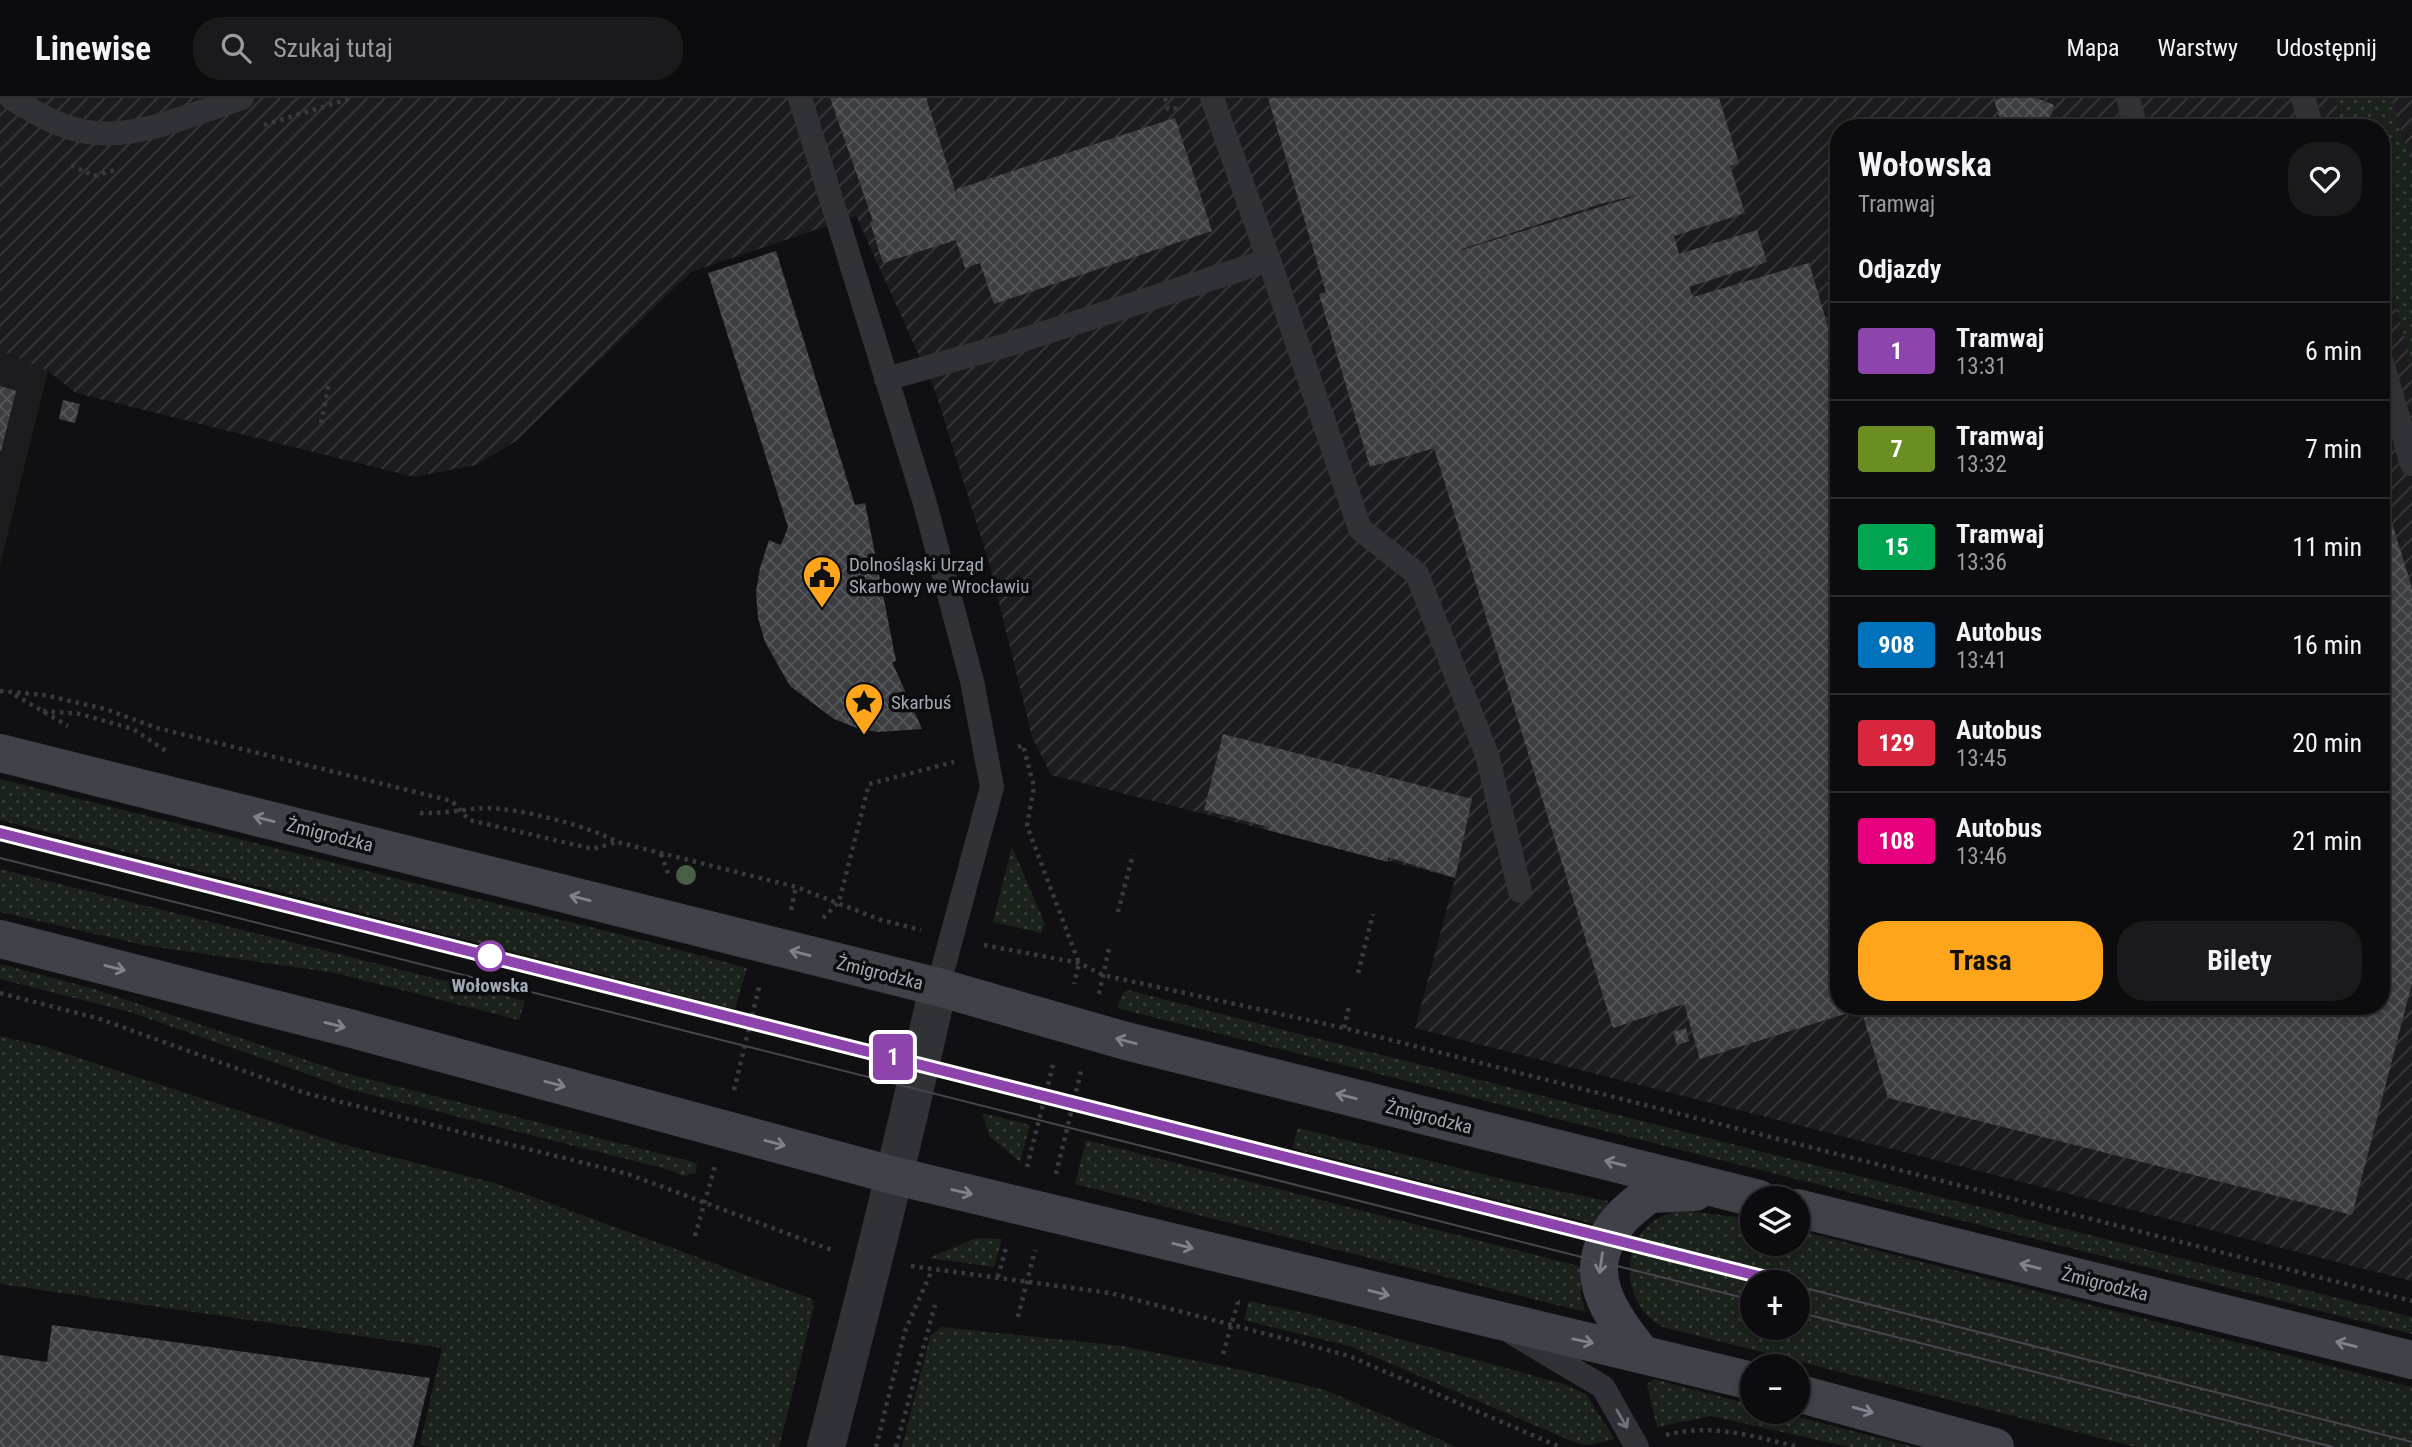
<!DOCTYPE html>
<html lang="pl">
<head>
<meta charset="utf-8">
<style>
  :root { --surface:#0c0c0e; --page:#1a1a1c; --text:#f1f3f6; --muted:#9a9b9e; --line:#2c2c2e; --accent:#ffa51c }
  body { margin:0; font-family:"Roboto Condensed",sans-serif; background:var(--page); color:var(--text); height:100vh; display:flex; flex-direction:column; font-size:26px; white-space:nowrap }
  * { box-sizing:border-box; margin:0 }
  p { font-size:23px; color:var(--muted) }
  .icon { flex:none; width:38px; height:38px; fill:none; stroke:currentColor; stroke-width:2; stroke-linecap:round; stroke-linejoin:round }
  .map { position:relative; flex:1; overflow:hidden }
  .panel { position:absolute; left:1830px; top:21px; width:560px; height:896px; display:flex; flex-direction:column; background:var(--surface); border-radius:28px; box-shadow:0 4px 10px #0003,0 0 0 2px var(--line) }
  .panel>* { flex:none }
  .badge { padding:0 14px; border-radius:5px; font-size:24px; line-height:46px }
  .fabs { position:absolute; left:1740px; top:1088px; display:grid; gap:14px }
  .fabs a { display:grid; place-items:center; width:70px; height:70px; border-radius:50%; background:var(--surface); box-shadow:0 4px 10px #0003,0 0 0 2px var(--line); font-size:35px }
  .map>.badge { position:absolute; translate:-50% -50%; box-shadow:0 0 0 4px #fff }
  h2 { padding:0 28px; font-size:26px; line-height:63px }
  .round { display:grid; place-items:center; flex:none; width:74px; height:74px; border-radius:28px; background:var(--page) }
  .head { display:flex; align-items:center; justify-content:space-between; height:119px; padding:0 28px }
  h1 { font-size:33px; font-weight:700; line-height:52px }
  .cta { display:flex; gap:14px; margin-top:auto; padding:14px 28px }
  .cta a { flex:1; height:80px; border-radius:28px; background:var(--accent); color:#111; font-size:28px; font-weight:700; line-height:80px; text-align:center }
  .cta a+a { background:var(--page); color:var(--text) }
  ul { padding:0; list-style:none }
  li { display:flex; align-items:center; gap:21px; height:98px; padding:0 28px; border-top:2px solid var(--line) }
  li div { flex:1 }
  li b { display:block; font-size:26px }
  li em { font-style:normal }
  li .badge { min-width:77px; font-weight:700; text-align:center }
  header { display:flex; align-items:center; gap:42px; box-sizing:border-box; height:98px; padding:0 35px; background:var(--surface); border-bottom:2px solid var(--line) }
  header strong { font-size:33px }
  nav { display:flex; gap:38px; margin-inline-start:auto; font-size:24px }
  .search { width:490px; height:63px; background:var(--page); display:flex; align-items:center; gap:18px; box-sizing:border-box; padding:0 24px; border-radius:28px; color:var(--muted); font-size:26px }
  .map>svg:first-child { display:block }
</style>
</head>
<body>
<header>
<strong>Linewise</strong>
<div class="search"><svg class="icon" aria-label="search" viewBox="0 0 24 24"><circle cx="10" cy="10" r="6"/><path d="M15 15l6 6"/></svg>Szukaj tutaj</div>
<nav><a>Mapa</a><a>Warstwy</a><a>Udostępnij</a></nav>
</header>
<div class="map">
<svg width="2412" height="1349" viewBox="0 0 2412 1349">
  <defs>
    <pattern id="industrial-furrows" width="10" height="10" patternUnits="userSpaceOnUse" patternTransform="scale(1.75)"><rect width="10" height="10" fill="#1c1c1f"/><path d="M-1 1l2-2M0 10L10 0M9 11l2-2" fill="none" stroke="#3a3a3d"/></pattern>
    <pattern id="grass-dots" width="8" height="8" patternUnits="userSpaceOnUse" patternTransform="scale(1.75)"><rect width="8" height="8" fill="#1a221b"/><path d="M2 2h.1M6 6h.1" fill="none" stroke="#383f3a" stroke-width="1.8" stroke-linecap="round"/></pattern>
    <pattern id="building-cross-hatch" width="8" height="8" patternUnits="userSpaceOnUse" patternTransform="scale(1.75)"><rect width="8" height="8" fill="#3c3e42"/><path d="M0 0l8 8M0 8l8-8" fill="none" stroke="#55575b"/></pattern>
  </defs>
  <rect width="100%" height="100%" fill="#101012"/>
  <!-- built -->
  <path fill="#1c1c1f" d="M0 252 48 273 0 467Z"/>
  <!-- industrial -->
  <path fill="url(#industrial-furrows)" d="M0 0H2335L2343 30H1839V908H2382V161L2412 264V1183L1415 930 1455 780 1051 677 1032 639 990 468 935 293 856 118 691 174 516 343 476 367 414 379 76 295 48 273 0 252Z
    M2391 0H2412V68Z"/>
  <!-- grass -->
  <path fill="url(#grass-dots)" fill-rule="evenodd" d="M2335 0H2391L2412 68V264L2382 161V30H2343Z
    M0 681 658 846 747 870 735 911 0 722Z
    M1012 749 1045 826 1041 835 993 824Z
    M0 771 525 903 519 922 335 875 143 847 0 814Z
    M0 866 91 890 345 975 697 1065 695 1075 683 1078 663 1070 352 992 130 914 0 881Z
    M1127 892 2412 1219V1236L1117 910 1123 895Z
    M0 938 46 949 338 1045 494 1085 812 1201 814 1209 779 1349H431L420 1346 442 1250 0 1186Z
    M982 1015 1030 1027 1020 1064 990 1039Z
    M1298 1030 1506 1082 1608 1103V1106L1594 1126 1292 1050Z
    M1086 1042 1583 1169 1581 1194 1585 1214 1075 1086Z
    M1681 1112 1752 1121V1146H1797V1132L2412 1289V1349H2135L1663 1229C1629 1212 1619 1164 1643 1133 1652 1121 1668 1115 1681 1112ZM1752 1185H1797V1230H1752Z
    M976 1140 1002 1141 994 1169 929 1160Z
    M1249 1203 1305 1215 1564 1286 1586 1296 1615 1341 1588 1347 1574 1344 1349 1248 1244 1222Z
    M941 1229 1123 1248 1247 1273 1325 1292 1457 1349H902L930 1238Z
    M1654 1281 1752 1307V1314H1779L1914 1349H1849L1711 1318 1657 1329 1647 1286Z"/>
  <!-- building -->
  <path fill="url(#building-cross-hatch)" fill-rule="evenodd" d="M830 0H926L957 98V91L1175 20 1212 133 994 206 980 165 965 170 956 142 883 165 870 124 873 123Z
    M1268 0H1719L1739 65 1730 68 1745 115 1674 138 1679 156 1757 132 1767 164 1689 189 1693 199 1809 165 1828 229 1839 226V908H2382V392L2412 490V885L2352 1117 1888 1000 1861 911 1700 961 1684 906 1613 930 1434 350 1370 369 1319 196 1326 194ZM1645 95 1462 152V151L1600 106Z
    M2002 0H2036L2054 7 2047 30H2003L1994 2Z
    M776 153 855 407 865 405 896 563 892 564 922 631 878 634 857 630 834 621 790 588 765 544 758 520 756 494 760 470 769 442 781 447 788 429 708 175Z
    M0 288 16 293 1 353H0Z
    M63 302 80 306 75 325 59 321Z
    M1223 636 1472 701 1455 780 1388 759V764L1267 732 1268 729 1204 712Z
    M1686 930 1689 943 1677 947 1673 934Z
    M52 1227 430 1280 413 1349H0V1257L47 1264Z"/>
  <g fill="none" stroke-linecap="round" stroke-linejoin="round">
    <!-- path -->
    <path stroke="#373a3f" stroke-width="4.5" stroke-dasharray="3.5 5" stroke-linecap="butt" d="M1165 0 1168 11 1182 10
      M264 27 352 0
      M71 67 94 78 118 71
      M321 325 329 285
      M0 593 44 597 105 611 157 630 452 703 469 722 593 751 616 744
      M15 597 68 628
      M43 613 80 616 133 631 166 653
      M1018 649 1023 647 1034 689 1027 728 1079 865 1074 886
      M420 715C442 716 464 711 486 710 518 710 590 728 617 744L796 789 881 822 921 832
      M661 756 670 780
      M791 812 796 789
      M1118 814 1133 756
      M823 820 839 804 869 686 954 664
      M984 847 1079 865 1103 877 1344 930 2412 1203
      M1358 875 1373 816
      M0 895 100 921 305 995 628 1076 834 1153
      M1099 896 1110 846
      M1344 930 1349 909
      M734 992 760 885
      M1027 1069 1054 963
      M1056 1076 1081 973
      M695 1138 715 1068
      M911 1168 1110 1195 1320 1250 1349 1258 1560 1349
      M998 1179 1007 1146
      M1018 1219 1035 1152
      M1223 1256 1238 1204 1234 1203
      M1666 1337C1711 1325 1753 1338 1798 1349
      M876 1349 905 1233 932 1172
      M896 1349 935 1207"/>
    <!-- service -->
    <path stroke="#313237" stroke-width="24" d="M11 0C32 12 51 25 74 31 129 47 190 16 242 0
      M800 0 924 402 972 583 992 689 938 889
      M2128 0 2136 30
      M2303 0 2312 30
      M1269 162 1360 431 1417 476 1487 657 1520 793
      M2382 265 2412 366
      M886 281 1007 247 1269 162 1212 0
      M1514 1236 1603 1289 1637 1349"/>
    <!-- tertiary -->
    <path stroke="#313237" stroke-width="38" d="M826 1349C865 1196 904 1043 938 889"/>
    <!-- secondary -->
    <path stroke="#3f4248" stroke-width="38" d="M0 655 938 889 1126 943 1759 1101
      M0 841 349 930 896 1078 1752 1283
      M1797 1110 2412 1262
      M1641 1255C1610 1216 1578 1174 1617 1125 1625 1114 1638 1105 1649 1096L1695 1094
      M1797 1295 1995 1349"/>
    <!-- tram -->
    <path stroke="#44474d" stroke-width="2" d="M0 734 1786 1185
      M0 760 1752 1202
      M1797 1188 2412 1344
      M1797 1214 2333 1349"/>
  </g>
  <!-- trees -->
  <circle fill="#486048" cx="686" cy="777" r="10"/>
  <!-- one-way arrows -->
  <defs><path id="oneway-shaft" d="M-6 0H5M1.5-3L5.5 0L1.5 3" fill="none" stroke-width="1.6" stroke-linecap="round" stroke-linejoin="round" transform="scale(1.75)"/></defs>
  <g stroke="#7e848e">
    <use href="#oneway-shaft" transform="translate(264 721) rotate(-166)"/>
    <use href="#oneway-shaft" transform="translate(580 800) rotate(-166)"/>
    <use href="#oneway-shaft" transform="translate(800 855) rotate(-166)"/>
    <use href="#oneway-shaft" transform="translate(115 870) rotate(14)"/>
    <use href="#oneway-shaft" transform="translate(335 927) rotate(14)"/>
    <use href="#oneway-shaft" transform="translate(1126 943) rotate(-165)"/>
    <use href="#oneway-shaft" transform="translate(555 986) rotate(15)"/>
    <use href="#oneway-shaft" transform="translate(1346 998) rotate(-166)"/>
    <use href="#oneway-shaft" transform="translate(775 1045) rotate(15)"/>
    <use href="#oneway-shaft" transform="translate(1615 1065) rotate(-166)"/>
    <use href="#oneway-shaft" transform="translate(962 1094) rotate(13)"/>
    <use href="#oneway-shaft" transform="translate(1183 1148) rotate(14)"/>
    <use href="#oneway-shaft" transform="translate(1601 1165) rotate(98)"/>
    <use href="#oneway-shaft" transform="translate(2030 1168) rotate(-166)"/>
    <use href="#oneway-shaft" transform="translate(1379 1195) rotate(14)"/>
    <use href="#oneway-shaft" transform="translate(1583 1243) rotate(12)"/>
    <use href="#oneway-shaft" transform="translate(2346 1246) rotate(-166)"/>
    <use href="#oneway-shaft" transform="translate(1863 1312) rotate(16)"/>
  </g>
  <use stroke="#6e737c" href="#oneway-shaft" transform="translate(1622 1321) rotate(60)"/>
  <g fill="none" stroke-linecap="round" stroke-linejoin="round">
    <!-- line casing -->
    <g stroke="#fff" stroke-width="16">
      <path id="line" d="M0 735 1786 1185"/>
    </g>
    <!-- line -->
    <use href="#line" stroke="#8e44ad" stroke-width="10"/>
  </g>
  <!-- icons -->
  <defs>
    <g id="civic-pin" transform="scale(2.0125)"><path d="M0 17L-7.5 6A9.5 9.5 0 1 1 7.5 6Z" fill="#ffa51c" stroke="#0b0c0d"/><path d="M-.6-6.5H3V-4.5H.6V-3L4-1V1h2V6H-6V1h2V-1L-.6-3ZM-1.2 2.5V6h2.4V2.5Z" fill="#111"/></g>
    <g id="sight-pin" transform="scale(2.0125)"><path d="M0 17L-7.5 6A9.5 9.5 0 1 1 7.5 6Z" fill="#ffa51c" stroke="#0b0c0d"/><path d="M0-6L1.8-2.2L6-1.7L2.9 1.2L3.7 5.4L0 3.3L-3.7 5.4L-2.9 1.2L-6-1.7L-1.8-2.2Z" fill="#111"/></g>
  </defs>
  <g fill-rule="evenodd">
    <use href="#civic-pin" x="822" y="477"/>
    <use href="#sight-pin" x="864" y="604"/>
  </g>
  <!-- markers -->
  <circle fill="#fff" stroke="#8e44ad" stroke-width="3.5" cx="490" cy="858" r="14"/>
  <g text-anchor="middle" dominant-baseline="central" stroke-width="7" stroke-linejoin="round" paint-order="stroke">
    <!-- poi labels -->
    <g font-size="19" fill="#a0a8b4" stroke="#0b0c0d" text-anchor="start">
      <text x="849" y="466">Dolnośląski Urząd<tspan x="849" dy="22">Skarbowy we Wrocławiu</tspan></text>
      <text x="891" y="604">Skarbuś</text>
    </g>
    <!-- street labels -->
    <g font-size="19" fill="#a0a8b4" stroke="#0b0c0d">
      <text transform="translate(330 737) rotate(14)">Żmigrodzka</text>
      <text transform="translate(880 875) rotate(14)">Żmigrodzka</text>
      <text transform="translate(1429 1019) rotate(14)">Żmigrodzka</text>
      <text transform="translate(2105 1186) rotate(14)">Żmigrodzka</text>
    </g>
    <!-- stop labels -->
    <g font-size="19" font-weight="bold" fill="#a0a8b4" stroke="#0b0c0d">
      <text x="490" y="887">Wołowska</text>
    </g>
  </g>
</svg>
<div class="fabs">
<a><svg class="icon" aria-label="layers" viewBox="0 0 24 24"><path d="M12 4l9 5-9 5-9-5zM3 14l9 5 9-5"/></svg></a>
<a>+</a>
<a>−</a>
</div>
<b class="badge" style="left:893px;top:959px;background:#8e44ad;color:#fff">1</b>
<section class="panel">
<div class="head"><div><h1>Wołowska</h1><p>Tramwaj</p></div><a class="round"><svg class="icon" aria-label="heart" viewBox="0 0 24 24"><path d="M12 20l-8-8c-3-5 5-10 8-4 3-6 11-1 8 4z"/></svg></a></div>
<h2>Odjazdy</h2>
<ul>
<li><span class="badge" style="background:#8e44ad;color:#fff">1</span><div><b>Tramwaj</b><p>13:31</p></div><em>6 min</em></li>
<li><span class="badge" style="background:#6b8e23;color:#fff">7</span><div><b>Tramwaj</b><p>13:32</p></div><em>7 min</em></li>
<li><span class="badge" style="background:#00a651;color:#fff">15</span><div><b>Tramwaj</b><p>13:36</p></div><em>11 min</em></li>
<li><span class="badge" style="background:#0072bc;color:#fff">908</span><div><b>Autobus</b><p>13:41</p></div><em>16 min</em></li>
<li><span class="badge" style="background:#d7263d;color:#fff">129</span><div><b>Autobus</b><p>13:45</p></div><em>20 min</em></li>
<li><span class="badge" style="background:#e6007e;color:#fff">108</span><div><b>Autobus</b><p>13:46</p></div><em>21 min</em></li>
</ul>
<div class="cta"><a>Trasa</a><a>Bilety</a></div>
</section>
</div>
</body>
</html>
